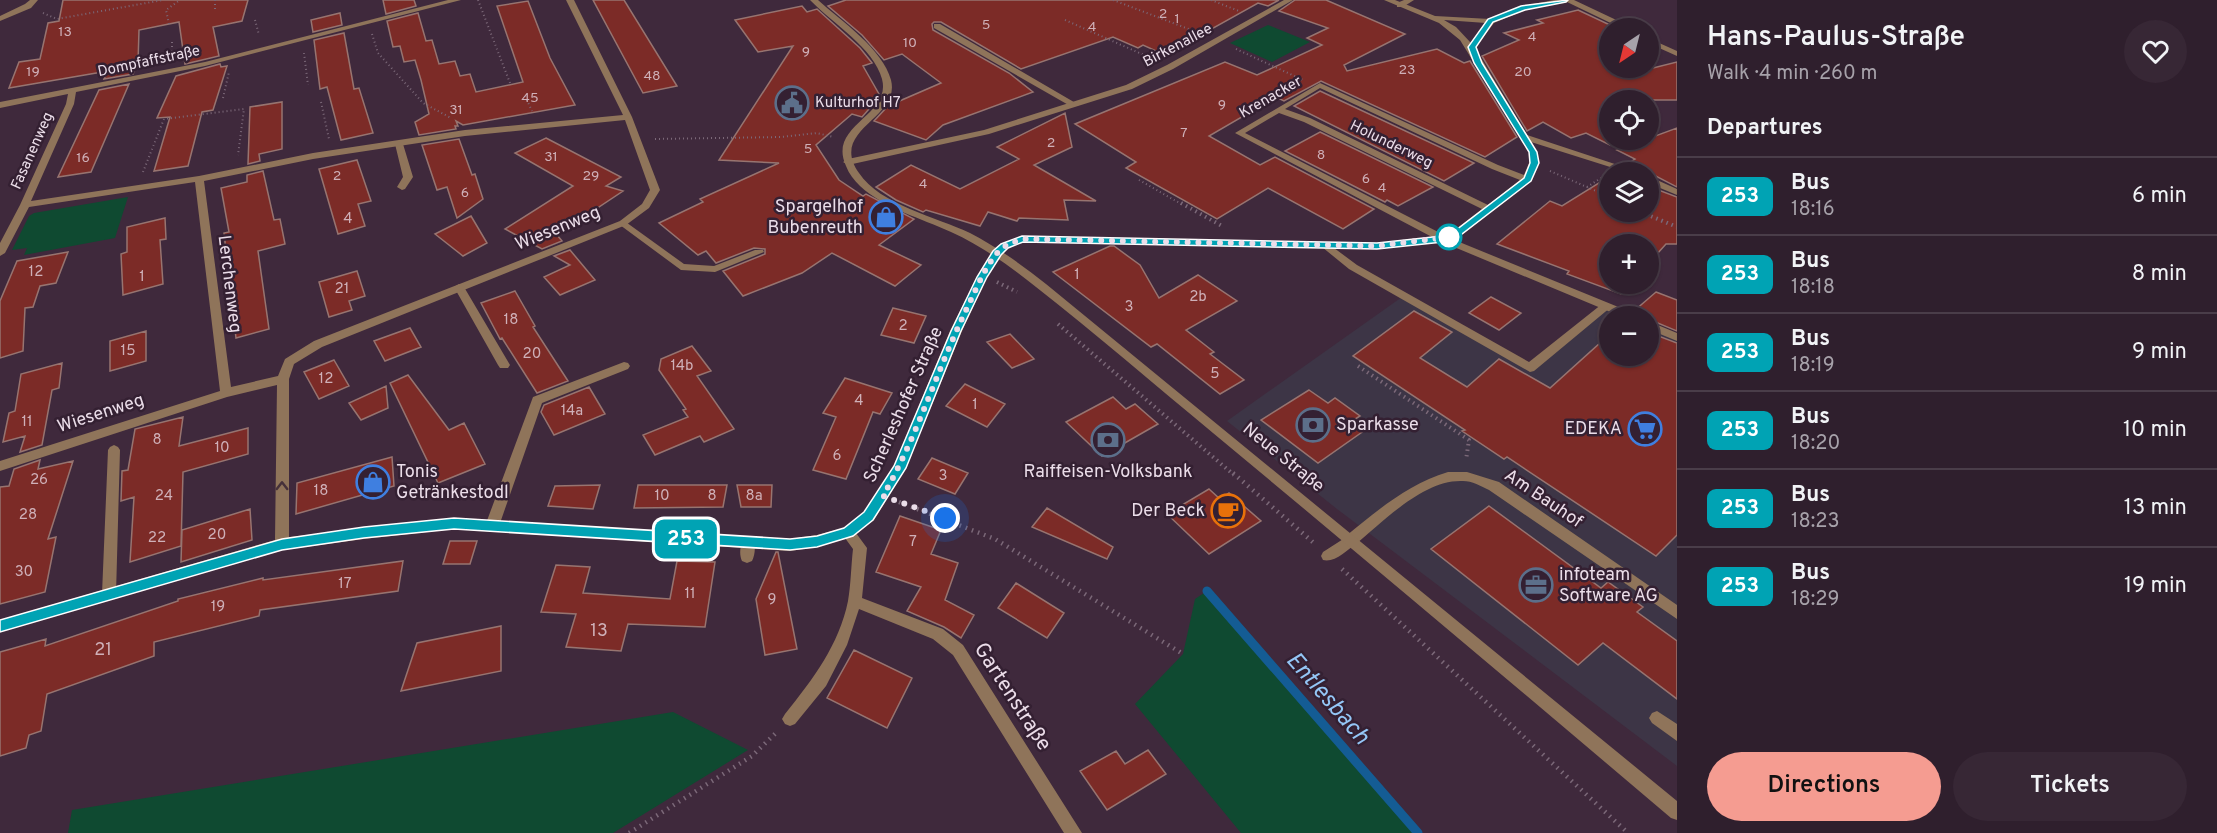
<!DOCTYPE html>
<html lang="en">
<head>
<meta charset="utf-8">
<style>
  :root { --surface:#2f1f2d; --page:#372735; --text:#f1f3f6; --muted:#a7a2aa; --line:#4a3d49; --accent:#f59c91 }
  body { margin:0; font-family:Overpass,sans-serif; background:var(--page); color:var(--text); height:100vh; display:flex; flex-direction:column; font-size:22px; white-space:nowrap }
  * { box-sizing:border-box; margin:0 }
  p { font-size:20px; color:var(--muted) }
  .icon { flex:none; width:33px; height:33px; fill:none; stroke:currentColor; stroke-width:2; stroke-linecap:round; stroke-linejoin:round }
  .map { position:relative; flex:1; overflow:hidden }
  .drawer { display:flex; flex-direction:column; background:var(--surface); width:540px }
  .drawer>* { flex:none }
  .badge { padding:0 12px; border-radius:9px; font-size:21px; line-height:39px }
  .needle { width:39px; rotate:215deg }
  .buttons { position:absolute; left:1599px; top:18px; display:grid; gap:12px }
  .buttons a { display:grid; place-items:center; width:60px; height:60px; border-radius:50%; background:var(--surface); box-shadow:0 2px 4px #0004,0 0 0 2px var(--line); font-size:30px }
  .you { position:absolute; width:30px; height:30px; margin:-15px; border:4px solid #fff; border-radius:50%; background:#1a73e8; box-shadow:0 0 0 9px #1a73e833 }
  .map>.badge { position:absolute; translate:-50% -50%; box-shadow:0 0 0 3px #fff }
  h2 { padding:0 30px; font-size:22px; line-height:54px }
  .round { display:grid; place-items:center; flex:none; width:63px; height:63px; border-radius:32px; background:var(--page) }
  .headline { display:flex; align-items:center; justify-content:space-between; height:102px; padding:0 30px }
  h1 { font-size:28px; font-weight:600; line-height:45px }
  .cta { display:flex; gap:12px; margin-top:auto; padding:12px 30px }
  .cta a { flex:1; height:69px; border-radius:36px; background:var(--accent); color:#111; font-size:24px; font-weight:600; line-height:69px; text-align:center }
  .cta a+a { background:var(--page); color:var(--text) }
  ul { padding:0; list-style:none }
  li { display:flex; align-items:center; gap:18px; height:78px; padding:0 30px; border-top:2px solid var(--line) }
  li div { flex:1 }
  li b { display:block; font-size:22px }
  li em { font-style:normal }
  li .badge { min-width:66px; font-weight:700; text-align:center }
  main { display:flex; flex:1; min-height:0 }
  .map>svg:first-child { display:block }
</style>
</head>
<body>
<main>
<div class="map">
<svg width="1677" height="833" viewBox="0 0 1677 833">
  <rect width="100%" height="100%" fill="#3f293c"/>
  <!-- commercial -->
  <path fill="#3d3546" d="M1402 297 1530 368 1606 307 1629 316H1610V356H1648L1649 325 1677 337V766L1337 509 1227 421Z"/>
  <!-- green -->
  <path fill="#0f4a31" d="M1268 25 1310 42 1272 62 1230 43Z
    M128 197 115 238 24 255 27 248 12 250 29 216 34 213Z
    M1207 591 1239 625 1418 833H1241L1135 704 1183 654 1195 599Z
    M673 712 748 750 613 833H68L72 810Z"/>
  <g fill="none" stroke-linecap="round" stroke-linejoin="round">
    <!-- stream -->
    <path stroke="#145c94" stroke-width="9" d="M1207 591 1418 833"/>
  </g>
  <!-- building -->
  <path fill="#7c2b27" stroke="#977470" stroke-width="1.5" d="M63 0H248L242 21 213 27 219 56 185 64 179 22 139 30 138 63 133 74 104 79 108 71 9 88 19 62 40 59 48 23 59 21Z
    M383 0H414L416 6 386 14Z
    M593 0H624L677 86 643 93Z
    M846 0H1279L1268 6 1258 3 1165 55 1143 45 1138 48 1113 37 1021 69 941 22H934L932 24 933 30 1009 73 1033 92 943 125 926 140 874 121 888 106 941 83 902 54 884 60 862 35 828 6Z
    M1295 0H1326L1405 34 1344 65 1347 71 1437 49 1464 63 1470 61 1517 137 1485 157 1321 81 1284 101 1276 97 1209 136 1260 165 1275 157 1374 209 1343 229 1268 188 1217 219 1126 168 1136 162 1075 124 1225 62 1257 75 1322 45 1307 38 1328 28 1279 11Z
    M528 1 550 58 575 105 463 125 456 121 458 126H455L456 129 419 135 415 122 429 114 421 80 415 60 404 62 400 46 393 47 387 21 418 13 426 41 432 40 439 64 455 61 460 76 470 74 476 92 523 82 497 6Z
    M802 6 807 12 817 9 860 48 872 63 863 66 879 94 876 101 862 117 852 114 816 145 839 180 863 196 866 194 914 219 879 245 921 265 895 286 832 253 802 273 743 296 723 271 765 254V249L754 248 716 263 706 251 698 255 659 223 703 202 700 199 779 163 719 160 793 46 758 52 735 20Z
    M1578 10 1610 25V68H1653L1677 62V100H1610V145L1586 133 1571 138 1543 122 1527 131 1482 56 1519 40 1504 33 1543 23 1537 20Z
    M340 13 342 25 313 32 311 20Z
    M344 33 354 89 359 88 373 133 341 140 327 87 320 89 314 40Z
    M220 64 221 67 227 66 213 110 202 112 188 166 154 171 170 117 157 118 176 76Z
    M129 84 91 172 58 177 99 90Z
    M1320 91 1474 163 1444 181 1294 106Z
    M282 102V149L259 154 260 161 248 164 250 107Z
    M1065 113 1072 147 1034 165 1096 201 1064 200 1068 220 1019 218 1017 221 988 212 980 226 926 210 923 212 896 200 876 187 911 165 960 189 1019 159 997 147Z
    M1677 128V187L1648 172H1641L1626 165 1635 159 1617 150Z
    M1320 132 1433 187 1398 206 1387 200 1385 202 1285 151Z
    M546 138 621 177 606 186 623 191 557 235 562 241 542 249 505 229 573 186 515 153Z
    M459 139 472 175 475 174 483 199 457 218 447 187 437 190 422 145Z
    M357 160 371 201 358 204 365 226 338 234 319 169Z
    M263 171 274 220 280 219 285 244 258 251 269 329 236 338 224 233 229 232 221 188 247 182V175Z
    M1610 176V212H1648V186L1677 197V244H1666L1648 264V244H1610V284H1631L1621 294 1567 274 1569 271 1497 244 1550 201 1562 206Z
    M471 216 487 243 463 256 435 234Z
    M165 218 166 239 160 240 163 284 123 295 121 254 127 252V227Z
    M1110 246H1114L1140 265 1159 298 1198 275 1237 301 1186 330 1214 352 1210 354 1244 380 1220 394 1157 344 1151 347 1053 272Z
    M570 250 595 280 560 295 544 277 570 265 554 256Z
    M68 252 56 283 40 286 33 307 25 308 23 351 0 358V301L17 261Z
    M357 271 365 296 349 301 352 310 329 317 319 282Z
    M515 291 535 326 533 327 568 381 537 393 502 338 500 339 481 303Z
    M1656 292 1677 300V331L1648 319V316H1636L1634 311Z
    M1491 297 1521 313 1499 330 1469 313Z
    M893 308 926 316 914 343 881 335Z
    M1414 311 1452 332 1420 358 1467 387 1499 359 1550 388 1610 334V356H1648V332L1677 343V535L1656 556 1507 457 1504 459 1462 431 1465 430 1353 356Z
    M410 328 421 347 385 361 374 341Z
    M146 331V361L110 371V341Z
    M1010 334 1034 359 1012 368 987 342Z
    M692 346 711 371 697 376 734 429 704 442 700 436 655 455 643 435 688 417 683 410 686 409 659 370 661 359Z
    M334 360 349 386 319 399 304 372Z
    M62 363 59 388 52 390 42 445 20 452 25 436 3 442 9 413 15 411 21 374Z
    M408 375 449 430 464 423 485 464 438 483 390 383Z
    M845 378 892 393 880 414 873 412 846 479 813 470 836 417 823 413Z
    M965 384 1005 404 987 427 946 406Z
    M386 386 388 408 361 420 349 403Z
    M589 387 605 414 554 435 541 412 544 405Z
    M1309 390 1328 403 1335 398 1360 416 1352 421 1365 430 1318 463 1261 420Z
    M1113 397 1126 409 1135 404 1158 424 1102 456 1066 422Z
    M183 417 179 446 248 428V454L183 472 181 546 130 562 134 497 121 501 122 471 128 470 135 429Z
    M392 457 394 486 296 514 297 483Z
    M932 458 968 473 955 494 918 479Z
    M40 460 38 469 73 461 48 539 56 537 45 592 0 604V487L9 486 14 469Z
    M600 485 593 509 548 506 555 486Z
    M638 485H727L723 507 634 508Z
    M737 485H772L771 507H741Z
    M1209 489 1220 499 1229 493 1261 521 1209 554 1167 514Z
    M1489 506 1601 588 1608 582 1643 607 1637 612 1677 641V699L1603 643 1578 665 1431 549Z
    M1047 508 1113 547 1107 559 1032 527Z
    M250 509 252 540 181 562 182 530Z
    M900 516 941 530 931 554 958 563 945 600 974 615 961 638 944 627 907 611 921 587 876 572Z
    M450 541H477L470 564H443Z
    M776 552H778L797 649 765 655 756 599Z
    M403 561 398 591 260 610 259 616 154 642V656L47 694 41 731 29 735 26 748 0 756V652L46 639 45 646 178 601V599L263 578V580Z
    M677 561 715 562 705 627 628 624 621 651 566 647 576 614 541 612 556 565 590 567 583 593 670 599Z
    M1016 583 1064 613 1047 638 998 608Z
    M501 626V671L401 691 417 643Z
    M854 650 912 678 887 728 827 698Z
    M1148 750 1166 774 1107 810 1080 771 1116 751 1125 764Z"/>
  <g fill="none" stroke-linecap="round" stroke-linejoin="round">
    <!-- path-far2 -->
    <path stroke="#7b6878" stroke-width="2" stroke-dasharray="1 3" stroke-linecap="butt" d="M215 0V10
      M478 0 510 83
      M1113 0 1199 33
      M1211 0 1239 11
      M43 13 57 19 163 0
      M255 20 259 35
      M1065 20 1153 59
      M169 24 166 10 180 0
      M372 34 378 53 423 103 451 118
      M172 42V57
      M1236 49 1303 80
      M304 53 308 85
      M525 96 532 111
      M223 98 229 72
      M321 102 329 139
      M655 139 781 137 817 133 833 137
      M1550 171 1610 197
      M143 172 164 119 244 109 238 155
      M1139 180 1183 205
      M1587 187 1601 178"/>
    <!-- path-far1 -->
    <path stroke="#7b6878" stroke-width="4" stroke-dasharray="1.5 4" stroke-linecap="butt" d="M1181 203 1222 226
      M1641 212 1677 227
      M997 282 1017 292
      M1058 324 1234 475
      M1358 366 1469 440 1466 460"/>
    <!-- path -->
    <path stroke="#7b6878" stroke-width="4.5" stroke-dasharray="1.5 5" stroke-linecap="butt" d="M1233 473 1315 544
      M899 502 995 539 1183 654
      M1342 569 1628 833
      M629 833 752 756 777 732"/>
    <!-- service -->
    <path fill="#8f745a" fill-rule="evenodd" d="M1404 0H1414L1403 7H1397V3Z
      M934 24H940L1079 105 1072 107 934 28Z
      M399 141 403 144 413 177 405 189 402 190 397 187 403 177 395 144Z
      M623 220 684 264 714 266 755 250H763L764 252 715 272 681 270 620 225V221Z
      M1326 242 1357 265 1529 362 1602 304H1610L1611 307 1534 371 1530 372 1349 269 1322 247 1321 245Z
      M459 284 464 287 510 365 508 368H500L498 365 454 287Z
      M624 362 628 363 630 366 628 369 542 403 499 526 497 530 492 531 487 530 485 526 533 397Z
      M114 445 118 447 120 450 116 594 114 598 109 600 104 598 102 594 108 450 110 447Z
      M1351 534 1356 536 1358 540 1356 544C1347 550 1335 563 1323 560L1321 556 1323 552Z
      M748 538 753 540C756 546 755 555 752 561L747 563 742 561C739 555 740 546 743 540Z
      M1657 711 1677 724V741L1652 723 1649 718 1652 713Z"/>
    <!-- minor -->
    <path fill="#8f745a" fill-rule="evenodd" d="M30 0H38L31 8 0 21V16L25 4Z
      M448 0H461L205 66 76 92 74 104 31 201 199 176 313 153 465 130 623 115 566 0H574L632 117 660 190 649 208 626 225 322 347 294 364 289 379V537L454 519 790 539 817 535 844 528 864 512 894 466 950 331 977 277 993 251 1001 244 1021 236 1377 243 1432 237 1235 133 1320 83 1498 165 1524 175 1529 163V152L1460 40 1439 23 1384 0H1395L1435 16 1490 19 1523 6 1554 0H1574L1629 26V28H1621L1567 2 1525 10 1494 23 1475 48 1527 135 1639 172H1626L1531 142 1537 152 1539 163 1530 181 1459 237 1452 239 1633 313 1634 316H1620L1442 242 1377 249 1022 242 1009 248 1001 255 987 277 962 331 906 468 874 520 856 533 867 548 862 598 943 629 963 645 1082 833H1064L953 655 933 639 859 609 847 645 826 686 795 724 790 726 785 724 782 719 785 714C813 679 839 645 848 601 851 584 851 566 853 549L845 538 817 547 790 551 454 529 364 539 282 550 0 632V620L275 540 277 385 227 397 0 471V461L220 391 195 182 29 207 5 253 0 256V243L20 205 66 104 68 94 0 108V102L205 62ZM1444 20 1486 23 1471 43 1456 27ZM1320 88 1492 169 1520 180 1488 205 1310 118 1285 109ZM1279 113 1304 122 1482 209 1451 233 1444 235 1245 133ZM625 120 650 190 642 204 620 221 314 341 285 359 278 376 231 387 204 181 313 159 465 136Z
      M1284 0H1293L1173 69 1132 89 989 134 848 165 843 162 848 159 984 130 1126 85 1167 65Z
      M1648 38 1677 51V56L1648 43Z
      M1648 176 1677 189V195L1648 183Z
      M1648 321 1677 333V341L1648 329Z
      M1448 472H1467L1499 482 1677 605V619L1489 490C1481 486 1472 481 1463 481 1424 479 1384 521 1356 544L1351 546 1346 544 1344 540 1346 536C1378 510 1408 484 1448 472Z"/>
    <!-- tertiary -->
    <path fill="#8f745a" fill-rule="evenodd" d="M810 0H818C841 21 883 49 891 80 901 119 828 129 859 173 880 205 937 217 970 233 997 247 1022 265 1046 284L1677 801V820L1671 818C1519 689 1366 560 1213 433 1154 384 1096 334 1036 287 1010 266 982 246 951 232 921 218 885 209 860 186 854 180 849 174 846 166 827 125 892 116 882 79 874 48 832 23 810 0Z"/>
  </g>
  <!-- one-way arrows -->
  <defs><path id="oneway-chevron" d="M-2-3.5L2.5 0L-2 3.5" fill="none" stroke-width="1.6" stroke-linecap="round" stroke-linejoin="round" transform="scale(1.5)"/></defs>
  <use stroke="#46313a" href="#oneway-chevron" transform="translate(282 486) rotate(-90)"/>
  <!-- line -->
  <path fill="#00a3b4" stroke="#fff" stroke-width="1.5" d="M1566 2 1525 10 1493 22 1476 47 1482 63 1537 152 1539 163 1531 181 1458 237 1443 242 1377 249 1023 242 1008 248 1001 255 987 277 961 331 906 468 873 520 853 536 817 547 790 550 454 529 364 538 282 550 0 632V620L282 539 364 527 454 518 790 539 817 536 844 528 864 512 894 466 951 331 977 277 993 251 1001 244 1022 236 1377 243 1442 236 1452 233 1524 178 1530 163 1529 152 1474 63 1468 47 1488 19 1521 6 1568 0Z"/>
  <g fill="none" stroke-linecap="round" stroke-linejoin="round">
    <!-- walk -->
    <path stroke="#ebdde9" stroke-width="6" stroke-dasharray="0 10.8" d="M945 518 883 496C917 437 937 370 967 308 976 290 984 268 998 252 1004 245 1013 243 1022 239L1377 246 1449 237"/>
  </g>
  <!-- icons -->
  <defs>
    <g id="civic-ring" transform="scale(1.725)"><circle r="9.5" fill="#342032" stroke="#5c6f8a" stroke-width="1.5"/><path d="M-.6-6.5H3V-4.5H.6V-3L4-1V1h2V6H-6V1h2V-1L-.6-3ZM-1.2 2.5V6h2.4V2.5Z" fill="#5c6f8a"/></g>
    <g id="shop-ring" transform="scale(1.725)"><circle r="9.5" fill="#342032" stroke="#3f7fe0" stroke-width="1.5"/><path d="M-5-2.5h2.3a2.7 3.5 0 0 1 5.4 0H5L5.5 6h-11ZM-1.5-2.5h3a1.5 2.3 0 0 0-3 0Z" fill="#3f7fe0"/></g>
    <g id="bank-ring" transform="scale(1.725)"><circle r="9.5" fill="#342032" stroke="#5c6f8a" stroke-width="1.5"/><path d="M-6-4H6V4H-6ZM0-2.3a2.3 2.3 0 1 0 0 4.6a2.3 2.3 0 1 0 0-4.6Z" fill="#5c6f8a"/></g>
    <g id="supermarket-ring" transform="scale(1.725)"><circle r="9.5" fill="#342032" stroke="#3f7fe0" stroke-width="1.5"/><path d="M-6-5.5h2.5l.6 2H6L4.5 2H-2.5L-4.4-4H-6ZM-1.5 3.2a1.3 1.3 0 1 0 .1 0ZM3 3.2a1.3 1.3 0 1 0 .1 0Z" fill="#3f7fe0"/></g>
    <g id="cafe-ring" transform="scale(1.725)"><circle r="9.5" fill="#342032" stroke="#e8710a" stroke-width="1.5"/><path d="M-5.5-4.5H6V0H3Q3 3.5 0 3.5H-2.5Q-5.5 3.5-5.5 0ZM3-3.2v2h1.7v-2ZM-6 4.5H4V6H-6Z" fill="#e8710a"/></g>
    <g id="office-ring" transform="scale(1.725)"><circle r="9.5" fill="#342032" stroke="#5c6f8a" stroke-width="1.5"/><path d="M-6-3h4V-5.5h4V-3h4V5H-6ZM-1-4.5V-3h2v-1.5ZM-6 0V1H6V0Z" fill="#5c6f8a"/></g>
  </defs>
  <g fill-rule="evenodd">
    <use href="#civic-ring" x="792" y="103"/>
    <use href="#shop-ring" x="886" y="217"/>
    <use href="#bank-ring" x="1313" y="425"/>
    <use href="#supermarket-ring" x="1645" y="429"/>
    <use href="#bank-ring" x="1108" y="440"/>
    <use href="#shop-ring" x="373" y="482"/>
    <use href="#cafe-ring" x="1228" y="511"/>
    <use href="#office-ring" x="1536" y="585"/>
  </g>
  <!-- markers -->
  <circle fill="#fff" stroke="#00a3b4" stroke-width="3" cx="1449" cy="237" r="12"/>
  <g text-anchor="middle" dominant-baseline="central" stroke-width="5" stroke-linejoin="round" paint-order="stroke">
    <!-- far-number labels -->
    <g font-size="14" fill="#cfb0b8">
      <text x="1163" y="14">2</text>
      <text x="1177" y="19">1</text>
      <text x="986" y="25">5</text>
      <text x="1092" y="27">4</text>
      <text x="65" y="32">13</text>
      <text x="1532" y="37">4</text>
      <text x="910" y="43">10</text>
      <text x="806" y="52">9</text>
      <text x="1407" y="70">23</text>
      <text x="33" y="72">19</text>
      <text x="1523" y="72">20</text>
      <text x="652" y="76">48</text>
      <text x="530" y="98">45</text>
      <text x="1222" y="105">9</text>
      <text x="456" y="110">31</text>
      <text x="1184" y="133">7</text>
      <text x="1051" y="143">2</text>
      <text x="808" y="149">5</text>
      <text x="1321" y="155">8</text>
      <text x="551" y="157">31</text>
      <text x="83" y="158">16</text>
      <text x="337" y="176">2</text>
      <text x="591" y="176">29</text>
      <text x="1366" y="179">6</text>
      <text x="923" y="184">4</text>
      <text x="1382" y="188">4</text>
      <text x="465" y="193">6</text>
    </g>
    <!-- far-street labels -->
    <g font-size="15" fill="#ebdde9" stroke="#342032">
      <text transform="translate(1178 46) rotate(-28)">Birkenallee</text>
      <text transform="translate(149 62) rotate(-12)">Dompfaffstraße</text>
      <text transform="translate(1271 98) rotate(-30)">Krenacker</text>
      <text transform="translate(1391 145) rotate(26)">Holunderweg</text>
      <text transform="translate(33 151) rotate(-66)">Fasanenweg</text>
    </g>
    <!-- far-poi labels -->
    <g font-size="15" fill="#ebdde9" stroke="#342032" text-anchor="start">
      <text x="815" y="103">Kulturhof H7</text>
    </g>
    <!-- number labels -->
    <g font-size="15" fill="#cfb0b8">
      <text x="348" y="219">4</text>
      <text x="36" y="272">12</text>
      <text x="1077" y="275">1</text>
      <text x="142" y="277">1</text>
      <text x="342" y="289">21</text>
      <text x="1198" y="297">2b</text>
      <text x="1129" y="307">3</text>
      <text x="511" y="320">18</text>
      <text x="903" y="326">2</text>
      <text x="128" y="351">15</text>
      <text x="532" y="354">20</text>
      <text x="682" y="366">14b</text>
      <text x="1215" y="374">5</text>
      <text x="326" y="379">12</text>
      <text x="859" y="401">4</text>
      <text x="975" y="405">1</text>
      <text x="572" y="411">14a</text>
      <text x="27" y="422">11</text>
      <text x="157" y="440">8</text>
      <text x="222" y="448">10</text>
      <text x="837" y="456">6</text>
      <text x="943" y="476">3</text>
      <text x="39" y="480">26</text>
      <text x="321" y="491">18</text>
      <text x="164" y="496">24</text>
      <text x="662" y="496">10</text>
      <text x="712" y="496">8</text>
      <text x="754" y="496">8a</text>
      <text x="28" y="515">28</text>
      <text x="217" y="535">20</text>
      <text x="157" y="538">22</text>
      <text x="913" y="542">7</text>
      <text x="24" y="572">30</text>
      <text x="345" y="584">17</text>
      <text x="690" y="594">11</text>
      <text x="772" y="600">9</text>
      <text x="218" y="607">19</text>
    </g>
    <!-- poi labels -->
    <g font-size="18" fill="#ebdde9" stroke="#342032" text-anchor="end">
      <text x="863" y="207">Spargelhof<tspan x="863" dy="21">Bubenreuth</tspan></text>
      <text x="1336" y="425" text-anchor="start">Sparkasse</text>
      <text x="1622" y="429">EDEKA</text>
      <text x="396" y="472" text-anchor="start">Tonis<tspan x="396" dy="21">Getränkestodl</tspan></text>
      <text x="1108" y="472" text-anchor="middle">Raiffeisen-Volksbank</text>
      <text x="1205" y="511">Der Beck</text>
      <text x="1559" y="575" text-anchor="start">infoteam<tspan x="1559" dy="21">Software AG</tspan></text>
    </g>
    <!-- street labels -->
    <g font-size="18" fill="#ebdde9" stroke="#342032">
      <text transform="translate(558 229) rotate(-22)">Wiesenweg</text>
      <text transform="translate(229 284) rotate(83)">Lerchenweg</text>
      <text transform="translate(904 405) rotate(-66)">Scherleshofer Straße</text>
      <text transform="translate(101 414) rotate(-18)">Wiesenweg</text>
      <text transform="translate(1283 458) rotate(39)">Neue Straße</text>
      <text transform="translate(1543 499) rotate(34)">Am Bauhof</text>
    </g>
    <!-- near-number labels -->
    <g font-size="18" fill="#cfb0b8">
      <text x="599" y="631">13</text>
      <text x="103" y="650">21</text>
    </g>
    <!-- near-street labels -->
    <g font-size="21" fill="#ebdde9" stroke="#342032">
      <text transform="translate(1012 697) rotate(57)">Gartenstraße</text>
    </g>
    <!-- near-water labels -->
    <g font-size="24" font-style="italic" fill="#94c6f6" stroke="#342032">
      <text transform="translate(1327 699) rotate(49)">Entlesbach</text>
    </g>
  </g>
</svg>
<div class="buttons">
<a><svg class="needle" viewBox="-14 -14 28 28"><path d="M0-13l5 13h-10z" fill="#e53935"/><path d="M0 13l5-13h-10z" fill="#a7a2aa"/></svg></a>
<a><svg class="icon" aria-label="locate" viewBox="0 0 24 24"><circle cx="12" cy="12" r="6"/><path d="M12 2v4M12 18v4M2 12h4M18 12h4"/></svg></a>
<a><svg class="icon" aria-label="layers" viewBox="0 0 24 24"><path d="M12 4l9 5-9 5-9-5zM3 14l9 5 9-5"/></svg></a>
<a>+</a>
<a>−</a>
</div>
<div class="you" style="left:945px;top:518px"></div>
<b class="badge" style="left:686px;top:539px;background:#00a3b4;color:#fff">253</b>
</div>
<section class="drawer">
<div class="headline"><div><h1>Hans-Paulus-Straße</h1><p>Walk · 4 min · 260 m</p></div><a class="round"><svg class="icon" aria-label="heart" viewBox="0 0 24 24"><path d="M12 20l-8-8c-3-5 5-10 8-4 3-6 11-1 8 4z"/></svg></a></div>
<h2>Departures</h2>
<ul>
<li><span class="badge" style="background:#00a3b4;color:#fff">253</span><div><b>Bus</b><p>18:16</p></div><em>6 min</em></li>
<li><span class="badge" style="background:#00a3b4;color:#fff">253</span><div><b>Bus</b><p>18:18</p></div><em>8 min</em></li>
<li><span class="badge" style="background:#00a3b4;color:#fff">253</span><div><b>Bus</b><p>18:19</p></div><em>9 min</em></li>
<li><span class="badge" style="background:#00a3b4;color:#fff">253</span><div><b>Bus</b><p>18:20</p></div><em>10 min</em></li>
<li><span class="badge" style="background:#00a3b4;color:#fff">253</span><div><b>Bus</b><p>18:23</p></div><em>13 min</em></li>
<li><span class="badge" style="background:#00a3b4;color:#fff">253</span><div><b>Bus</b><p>18:29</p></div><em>19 min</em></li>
</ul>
<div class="cta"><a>Directions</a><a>Tickets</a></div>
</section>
</main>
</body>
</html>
